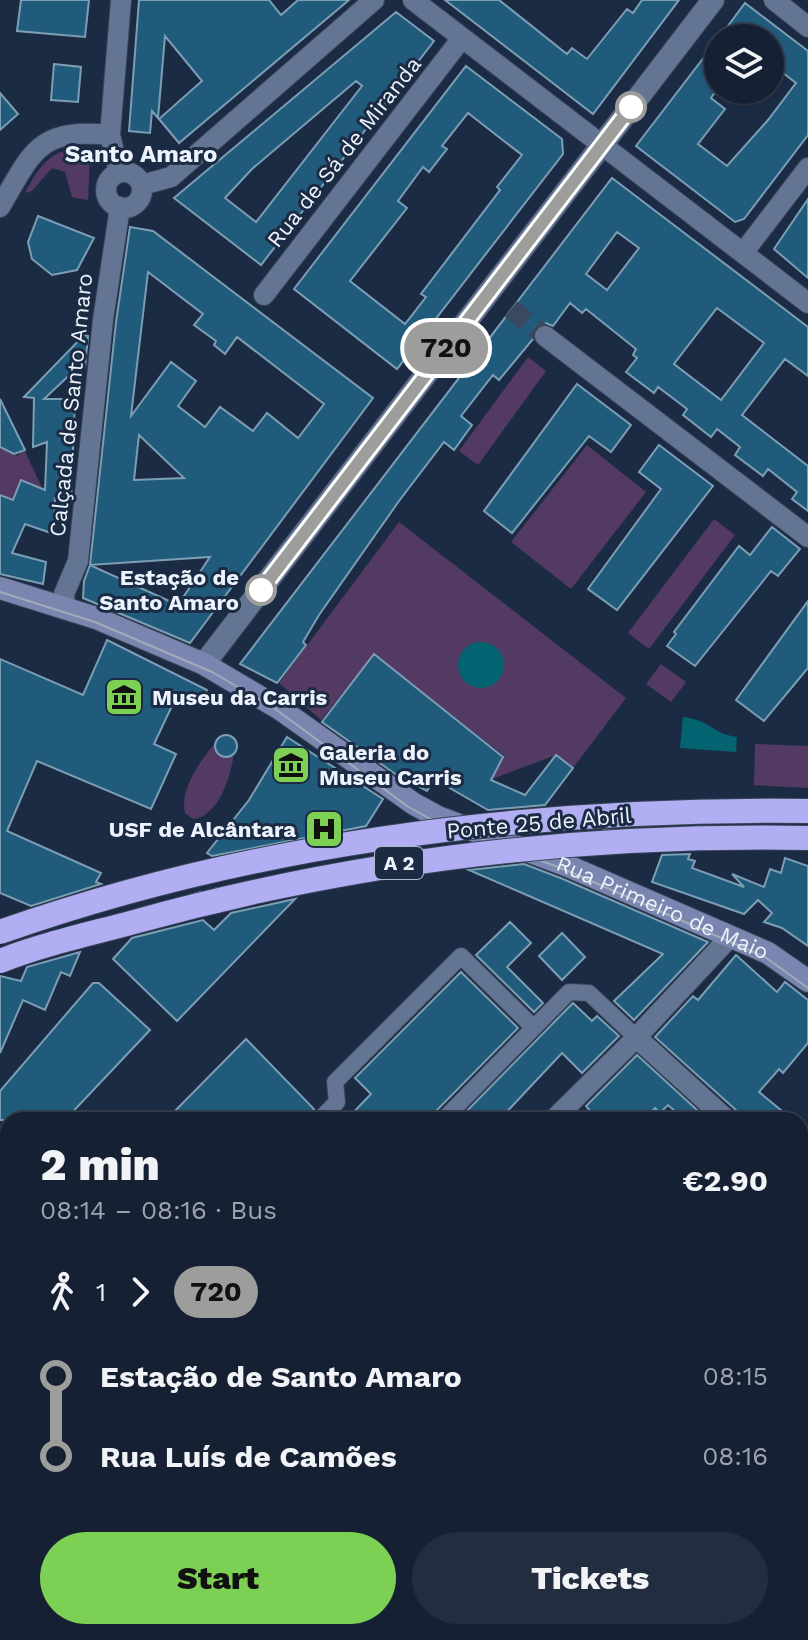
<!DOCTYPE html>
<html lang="en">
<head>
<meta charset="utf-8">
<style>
  :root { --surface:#152033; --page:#222d3f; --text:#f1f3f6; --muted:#9da3ac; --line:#343e4e; --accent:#7cd155 }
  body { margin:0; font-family:"Work Sans",sans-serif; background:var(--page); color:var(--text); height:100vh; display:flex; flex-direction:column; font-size:30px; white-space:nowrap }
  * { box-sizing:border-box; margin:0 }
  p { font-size:26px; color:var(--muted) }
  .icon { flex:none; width:44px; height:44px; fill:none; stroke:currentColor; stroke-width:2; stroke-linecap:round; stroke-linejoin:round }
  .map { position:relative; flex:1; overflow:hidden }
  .sheet { position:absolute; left:0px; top:1112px; width:808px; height:528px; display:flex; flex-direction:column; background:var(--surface); border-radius:24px 24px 0 0; box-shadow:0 2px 6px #0004,0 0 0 2px var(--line) }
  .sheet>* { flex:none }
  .badge { padding:0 16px; border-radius:26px; font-size:28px; line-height:52px }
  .tools { position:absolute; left:704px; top:24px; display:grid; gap:16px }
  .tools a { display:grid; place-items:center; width:80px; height:80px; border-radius:50%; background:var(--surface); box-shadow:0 2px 6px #0004,0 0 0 2px var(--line); font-size:40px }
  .map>.badge { position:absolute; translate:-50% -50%; box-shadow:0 0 0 4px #fff }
  .legs { display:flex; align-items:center; gap:12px; height:88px; padding:0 40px; font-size:26px }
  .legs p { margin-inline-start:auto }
  .summary { display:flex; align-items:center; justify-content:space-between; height:136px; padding:0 40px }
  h1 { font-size:44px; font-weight:800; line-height:60px }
  .primary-button { display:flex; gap:16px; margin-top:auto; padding:16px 40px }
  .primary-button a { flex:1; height:92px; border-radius:48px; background:var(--accent); color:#111; font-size:32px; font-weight:800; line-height:92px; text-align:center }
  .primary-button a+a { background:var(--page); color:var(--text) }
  ul { padding:0 40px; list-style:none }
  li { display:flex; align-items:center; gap:28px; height:80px; font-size:30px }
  li i { display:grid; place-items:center; width:12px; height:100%; margin:0 10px; background:currentColor }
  li i::after { content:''; width:20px; height:20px; margin:-10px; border:6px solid; border-radius:50%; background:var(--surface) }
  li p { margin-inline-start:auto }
  li:first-child i { background:linear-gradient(#0000 50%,currentColor 0) }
  li:last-child i { background:linear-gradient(currentColor 50%,#0000 0) }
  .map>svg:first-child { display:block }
</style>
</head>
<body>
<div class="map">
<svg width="808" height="1640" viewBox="0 0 808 1640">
  <rect width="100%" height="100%" fill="#1c2b44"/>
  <!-- green -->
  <path fill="#523a63" d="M82 147 90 155 88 200 72 197 65 172 52 168 32 191 25 193C39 166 50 150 82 147Z
    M528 357 546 371 478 465 459 451Z
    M587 445 646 492 571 589 511 542Z
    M0 447 18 456 23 447 42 488 21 480 13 500 0 495Z
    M714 519 735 535 649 649 628 633Z
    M399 522 626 698 573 768 556 755 492 779 503 755 374 654 321 720 279 683Z
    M661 664 686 682 671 702 646 684Z
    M217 741 219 754 228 757 234 753C231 775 219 817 193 819L185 813C179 789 202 758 217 741Z
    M755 744 808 746V788L754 785Z
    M8 1366V1425L0 1433V1374Z"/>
  <!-- water -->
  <path fill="#036371" d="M458 665a23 23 0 1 1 46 0a23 23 0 1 1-46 0Z
    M683 717C712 721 711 733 737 737L736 752 680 748Z"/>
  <!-- building -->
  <path fill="#215b7b" stroke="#7c9eb4" stroke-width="2" fill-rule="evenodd" d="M21 0H89L85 37 17 31Z
    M139 0H269L281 15 298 0H349L179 143 159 119 202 81 165 36 158 118 152 111 150 133 129 131Z
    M445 0H499L567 54 572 48 587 59 627 9 633 13 642 0H679L593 114Z
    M745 3 808 51V135L744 219 735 222 636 146 718 39V88L711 98 725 109 698 144 727 166 768 120 796 83 770 63V38H719Z
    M396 12 434 41 261 265 174 198ZM356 81 362 86 256 222 225 198 252 169Z
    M54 64 81 67 78 102 51 100Z
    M466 66 562 139 563 154 397 369 294 289ZM468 113 522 155 497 187 500 190 421 294 426 297 405 324 350 281 407 208 398 201 423 167 429 172 447 149 442 146Z
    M0 93 18 114 0 130Z
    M612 178 808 327V376L785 359 742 415 808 466V511L792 499 797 492 768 469 763 476 735 455 740 447 717 429 711 437 683 415 687 409 658 387 654 393 626 372 637 358 633 355 636 349 586 309 582 313 570 303 553 326 546 323 535 328 533 339 499 380 493 375 461 416 472 425 454 450 444 442 399 501 319 615 303 642 306 645 277 683 240 664ZM617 232 639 248 607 290 586 274ZM717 308 764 343 721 400 674 364Z
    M808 199V278L774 249Z
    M38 216 94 238 77 270 52 275 32 259 28 242Z
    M130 227 153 231 373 398 190 643 83 598 84 581 90 565 178 605 210 557 90 565 116 322ZM148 272 203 314 194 325 216 341 214 345 225 354 237 337 324 404 298 438 267 413 253 431 220 407 205 427 178 406 196 381 171 362 131 416ZM139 435 184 478 134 480Z
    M84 335 88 336 85 367 79 366 44 399H75L71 499 55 498 54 534 25 524 12 553 46 562 43 584 0 574V495L13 500 21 480 45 490 47 442 33 447 34 398 24 397Z
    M577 384 631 425 611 452 589 436 512 533 484 511Z
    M0 399 25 450 14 454 0 447Z
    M659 445 713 486 617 610 588 589 661 489 639 472Z
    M772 527 800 549 778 576 771 571 695 666 667 646 676 634 674 632 739 546 750 555Z
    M808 601V668L764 721 736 700Z
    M107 640 207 690 201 703 178 693 154 744 176 754 151 809 37 761 7 831 101 873 96 882 101 884 31 906 0 893V659L83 695Z
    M374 654 503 757 491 780 525 795 556 755 573 768 545 805 488 810 434 779 427 791 398 776 322 722Z
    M215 746a11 11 0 1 1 22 0a11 11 0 1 1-22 0Z
    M287 737 383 799 366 826 212 856 207 853 249 800Z
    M690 854 688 859 695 861 692 868 744 887 732 874 764 887 770 869 781 873 785 858 808 866V946L782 928 764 922 772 913 758 900 744 914 652 882 662 855Z
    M524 864 563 879 708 942 634 1020 614 1001 663 954 469 870Z
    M295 899 177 1021 113 959 132 938 203 920 214 930 231 913Z
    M510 922 531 943 507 967 543 1003 534 1012 476 955Z
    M562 933 585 957 562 980 539 956Z
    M80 952 70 976 61 972 45 1010 23 1000 0 1053V976L21 981 27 967Z
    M736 955 777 992 785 982 808 1000V1043L783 1073 779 1069 759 1092 793 1120H740L736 1110 655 1037 693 996 698 1000Z
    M461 972 518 1028 435 1112 432 1120H346L371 1094 355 1078Z
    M93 983H99L150 1030 65 1120H0V1091Z
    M573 1003 592 1021 597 1016 619 1036 582 1073 562 1053 499 1120H458Z
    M246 1039 314 1109 308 1118 166 1120Z
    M637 1055 708 1120H685L668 1105 660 1113 655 1108 644 1120H598L586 1106Z"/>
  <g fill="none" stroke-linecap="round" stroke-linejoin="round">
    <!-- minor-tunnel -->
    <path stroke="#3b4960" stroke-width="20" stroke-dasharray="20 10" stroke-linecap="butt" d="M511 309 545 336"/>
    <!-- pedestrian casing -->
    <g stroke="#394458" stroke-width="18">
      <path id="pedestrian" d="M319 1120 337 1102 335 1082 461 956 534 1028
        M443 1120 569 992 589 993 637 1038"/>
    </g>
    <!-- minor casing -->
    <g stroke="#394458" stroke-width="22">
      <path id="minor" d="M413 0 808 303
        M774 0 808 27
        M119 172 110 135 121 0
        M106 190a18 18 0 1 1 36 0a18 18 0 1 1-36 0Z
        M142 185 171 177 374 0
        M0 207C33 151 38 128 110 135
        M743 253 808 168
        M264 295 462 38
        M545 336 808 537
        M65 607 64 594 78 561 103 320 120 207
        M637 1038 727 1120
        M553 1120 631 1043 730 937
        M800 1186 808 1193
        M800 1258 808 1253
        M800 1300 808 1307
        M800 1511 808 1518
        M672 1632 680 1640
        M456 1640 464 1632"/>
    </g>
    <!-- tertiary casing -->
    <g stroke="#394458" stroke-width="24">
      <path id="tertiary" d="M204 664 713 0"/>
    </g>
    <!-- secondary casing -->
    <g stroke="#394458" stroke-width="24">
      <g id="secondary">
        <path id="s1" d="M0 588 96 618 204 664 280 709 414 804 438 817 568 866 768 953 808 981"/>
      </g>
    </g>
    <!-- primary casing -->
    <g stroke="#394458" stroke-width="24">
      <path id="primary" d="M0 1538 8 1546
        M94 1632 102 1640"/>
    </g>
    <!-- pedestrian -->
    <use href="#pedestrian" stroke="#647593" stroke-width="16"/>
    <!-- minor -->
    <use href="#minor" stroke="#647593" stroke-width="20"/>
    <!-- tertiary -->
    <use href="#tertiary" stroke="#647593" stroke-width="22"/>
    <!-- secondary -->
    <use href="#secondary" stroke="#7b86b0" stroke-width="22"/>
    <!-- primary -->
    <use href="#primary" stroke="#9297cd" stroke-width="22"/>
    <!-- tram -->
    <path stroke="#a1abba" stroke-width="2" d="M0 592 95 622 212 672 274 708 407 806 434 821 566 870 765 957 808 988"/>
    <!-- rail -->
    <path stroke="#a1abba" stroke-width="5" stroke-dasharray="14 14" stroke-linecap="butt" d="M0 952 206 892 402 855 600 832 808 830
      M0 1571 8 1579
      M59 1632 67 1640"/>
    <!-- motorway-bridge casing -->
    <g stroke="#394458" stroke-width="26" stroke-linecap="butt">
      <path id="motorway-bridge" d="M0 932C258 841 536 808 808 811
        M0 961C43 944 90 934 134 922 356 860 579 834 808 838"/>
    </g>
    <!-- motorway-bridge -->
    <use href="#motorway-bridge" stroke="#b1aef3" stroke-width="24"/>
  </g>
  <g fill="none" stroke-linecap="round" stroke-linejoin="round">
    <!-- line-1 casing -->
    <g stroke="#fff" stroke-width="18">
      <path id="line-1" d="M261 590 631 107"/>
    </g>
    <!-- line-1 -->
    <use href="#line-1" stroke="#9d9d9c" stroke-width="12"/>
  </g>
  <!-- icons -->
  <defs>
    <g id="museum-square" transform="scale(2)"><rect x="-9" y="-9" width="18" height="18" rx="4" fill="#7cd155" stroke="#1c2b44"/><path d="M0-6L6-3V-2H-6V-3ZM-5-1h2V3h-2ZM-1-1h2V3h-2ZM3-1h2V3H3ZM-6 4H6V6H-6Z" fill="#111"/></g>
    <g id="hospital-square" transform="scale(2)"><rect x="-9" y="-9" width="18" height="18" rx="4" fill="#7cd155" stroke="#1c2b44"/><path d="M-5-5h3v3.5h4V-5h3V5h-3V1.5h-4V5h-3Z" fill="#111"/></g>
  </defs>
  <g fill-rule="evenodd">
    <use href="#museum-square" x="124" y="697"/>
    <use href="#museum-square" x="291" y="765"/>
    <use href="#hospital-square" x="324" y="829"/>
  </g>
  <!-- markers -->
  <g fill="#fff" stroke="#9d9d9c" stroke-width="4">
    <circle cx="631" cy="107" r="14"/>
    <circle cx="261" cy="590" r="14"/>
  </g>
  <g text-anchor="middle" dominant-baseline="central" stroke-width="6" stroke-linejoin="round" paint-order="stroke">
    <!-- shield labels -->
    <rect fill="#1c2b44" stroke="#aeb7c6" stroke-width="2" x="375" y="847" width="48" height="32" rx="6"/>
    <g font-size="20" font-weight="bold" fill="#edf3fd">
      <text x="399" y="863">A 2</text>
    </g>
    <!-- street labels -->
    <g font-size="22" fill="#edf3fd" stroke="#1c2b44">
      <text transform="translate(344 152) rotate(-52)">Rua de Sá de Miranda</text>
      <text transform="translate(71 405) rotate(-84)">Calçada de Santo Amaro</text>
      <text transform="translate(539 823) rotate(-5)">Ponte 25 de Abril</text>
      <text stroke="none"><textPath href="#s1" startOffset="740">Rua Primeiro de Maio</textPath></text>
    </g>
    <!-- stop labels -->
    <g font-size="22" font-weight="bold" fill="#edf3fd" stroke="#1c2b44" text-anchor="end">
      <text x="239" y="577">Estação de<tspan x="239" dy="25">Santo Amaro</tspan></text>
    </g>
    <!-- poi labels -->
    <g font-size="22" font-weight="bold" fill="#edf3fd" stroke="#1c2b44" text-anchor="start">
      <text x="152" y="697">Museu da Carris</text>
      <text x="319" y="752">Galeria do<tspan x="319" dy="25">Museu Carris</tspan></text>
      <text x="296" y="829" text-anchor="end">USF de Alcântara</text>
    </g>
    <!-- neighbourhood labels -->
    <g font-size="24" font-weight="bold" fill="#edf3fd" stroke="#1c2b44">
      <text x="141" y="154">Santo Amaro</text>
    </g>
  </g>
</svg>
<div class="tools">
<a><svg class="icon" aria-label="layers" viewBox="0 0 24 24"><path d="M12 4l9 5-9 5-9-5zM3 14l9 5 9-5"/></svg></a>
</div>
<b class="badge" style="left:446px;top:348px;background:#9d9d9c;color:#111">720</b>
<section class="sheet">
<div class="summary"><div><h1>2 min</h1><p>08:14 – 08:16 · Bus</p></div><b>€2.90</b></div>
<div class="legs"><svg class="icon" aria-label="walk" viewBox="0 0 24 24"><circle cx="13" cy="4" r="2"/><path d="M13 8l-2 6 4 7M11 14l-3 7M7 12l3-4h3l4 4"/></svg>1<svg class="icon" aria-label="forward" viewBox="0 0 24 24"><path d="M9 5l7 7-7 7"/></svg><b class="badge" style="background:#9d9d9c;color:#111">720</b></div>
<ul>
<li><i style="color:#9d9d9c"></i><b>Estação de Santo Amaro</b><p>08:15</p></li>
<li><i style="color:#9d9d9c"></i><b>Rua Luís de Camões</b><p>08:16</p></li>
</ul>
<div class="primary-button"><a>Start</a><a>Tickets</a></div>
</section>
</div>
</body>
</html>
